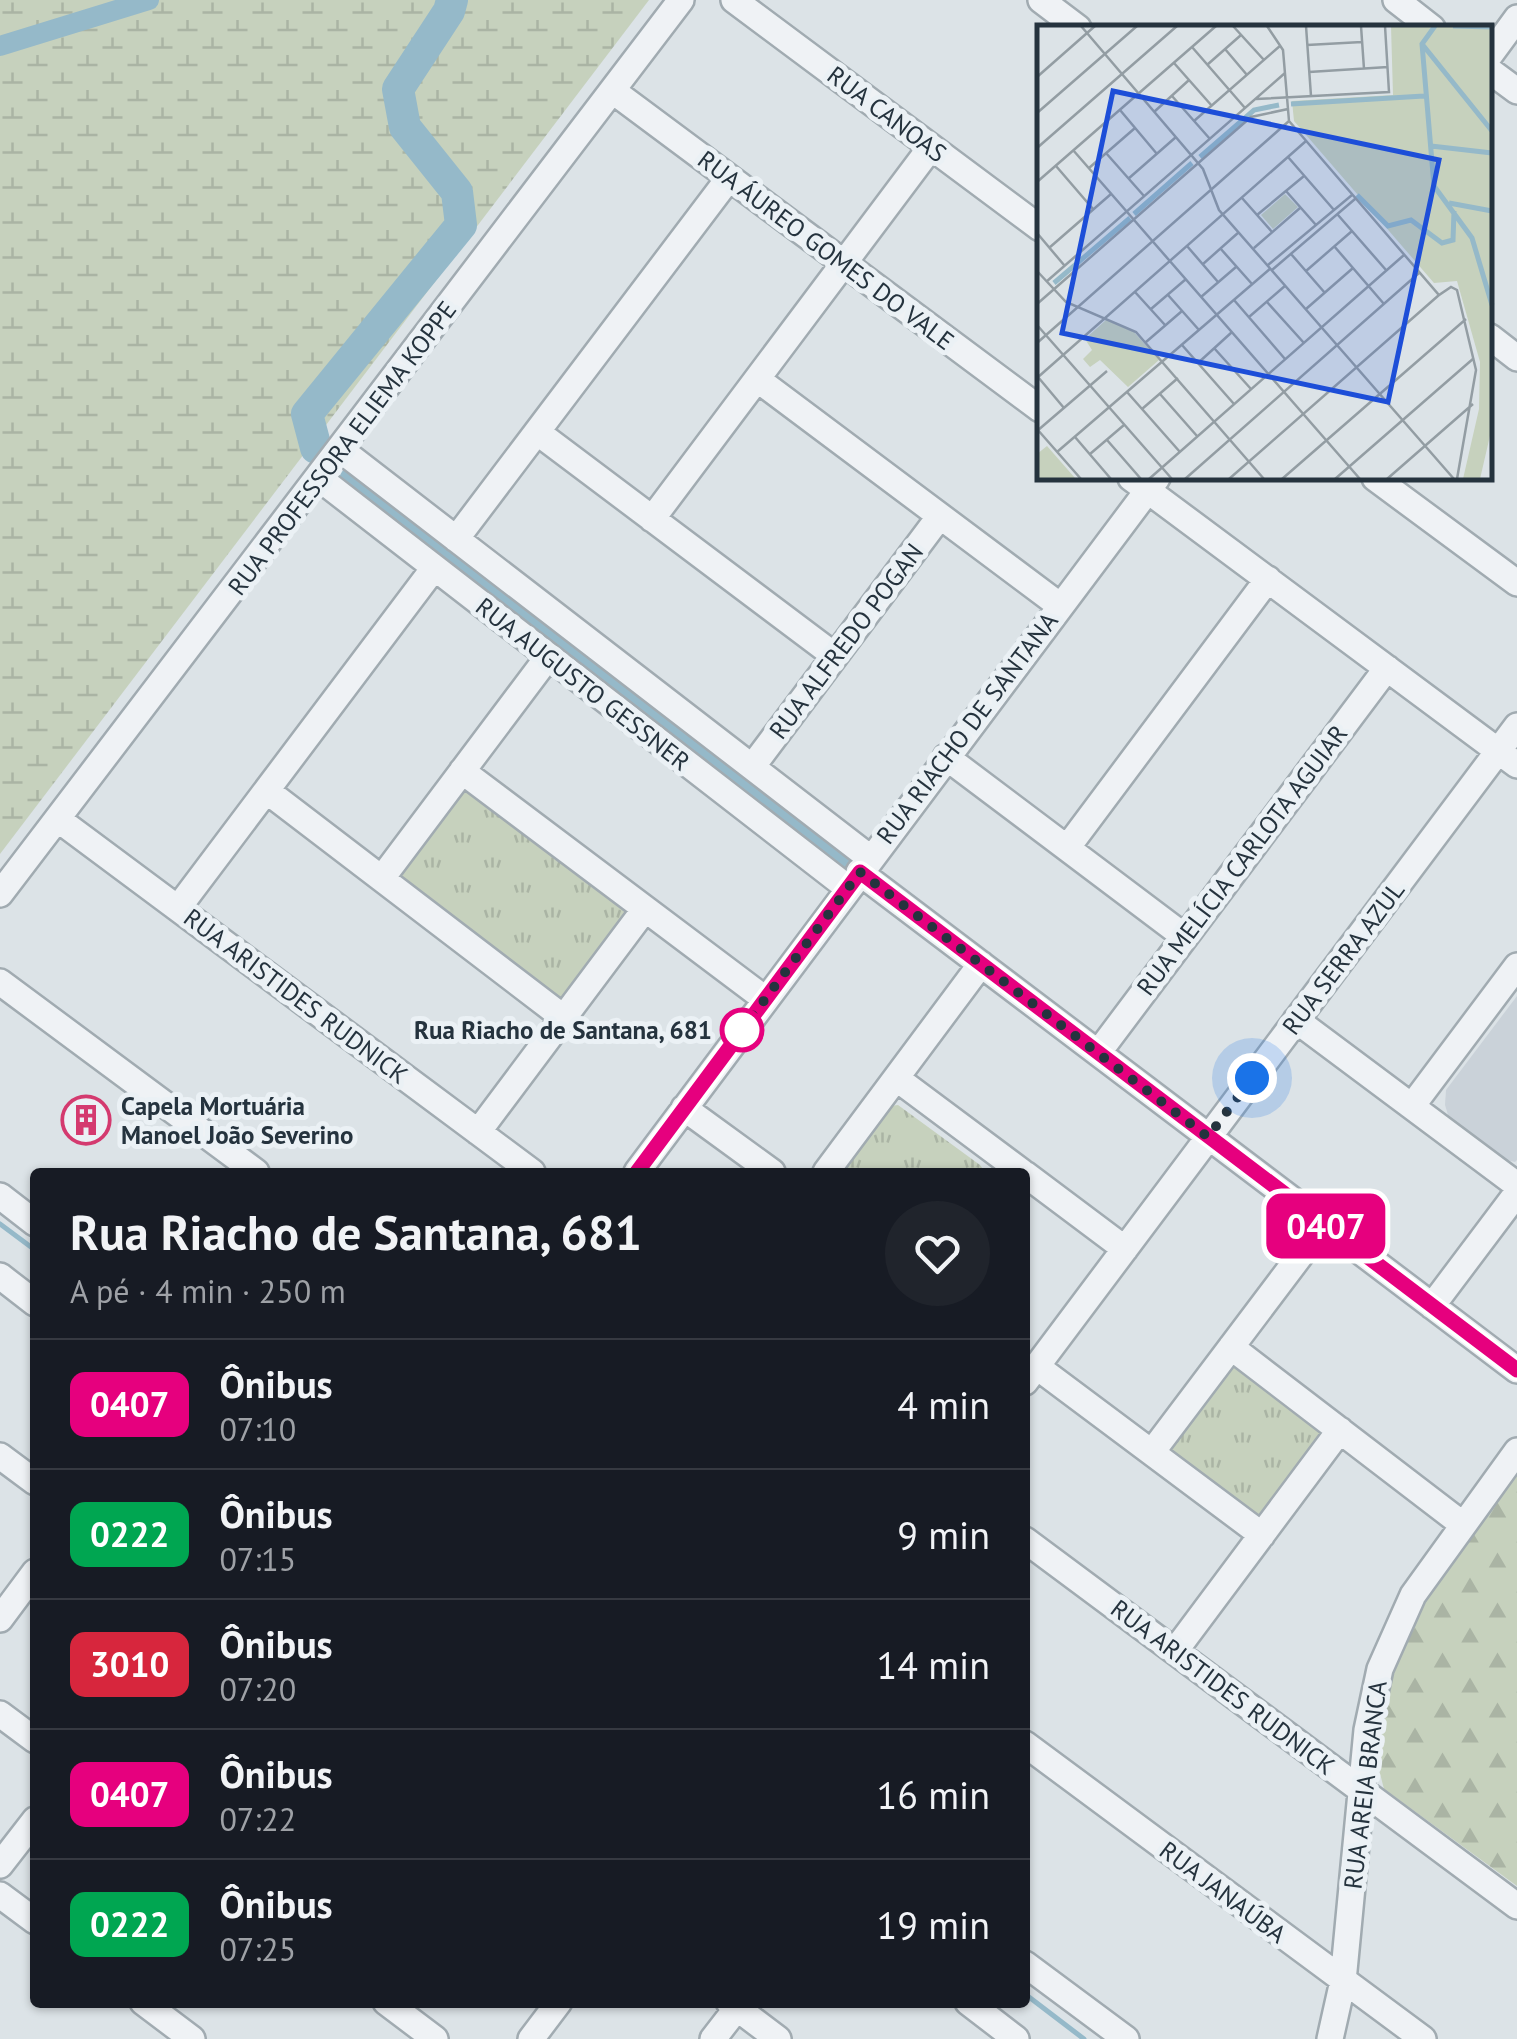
<!DOCTYPE html>
<html lang="pt">
<head>
<meta charset="utf-8">
<style>
  :root { --surface:#171b24; --page:#20242c; --text:#f1f3f6; --muted:#9ea1a6; --line:#363941 }
  body { margin:0; font-family:"PT Sans",sans-serif; background:var(--page); color:var(--text); height:100vh; display:flex; flex-direction:column; font-size:38px; white-space:nowrap }
  * { box-sizing:border-box; margin:0 }
  p { font-size:32px; color:var(--muted) }
  .icon { flex:none; width:55px; height:55px; fill:none; stroke:currentColor; stroke-width:2; stroke-linecap:round; stroke-linejoin:round }
  .map { position:relative; flex:1; overflow:hidden }
  .side { position:absolute; left:30px; top:1168px; width:1000px; height:840px; display:flex; flex-direction:column; background:var(--surface); border-radius:10px; box-shadow:0 2px 8px #0004 }
  .side>* { flex:none }
  .badge { padding:0 20px; border-radius:15px; font-size:35px; line-height:65px }
  .you { position:absolute; width:50px; height:50px; margin:-25px; border:8px solid #fff; border-radius:50%; background:#1a73e8; box-shadow:0 0 0 15px #1a73e833 }
  .map>.badge { position:absolute; translate:-50% -50%; box-shadow:0 0 0 5px #fff }
  .round { display:grid; place-items:center; flex:none; width:105px; height:105px; border-radius:52px; background:var(--page) }
  .headline { display:flex; align-items:center; justify-content:space-between; height:170px; padding:0 40px }
  h1 { font-size:48px; font-weight:700; line-height:75px }
  ul { padding:0; list-style:none }
  li { display:flex; align-items:center; gap:30px; height:130px; padding:0 40px; border-top:2px solid var(--line) }
  li div { flex:1 }
  li b { display:block; font-size:38px }
  li em { font-style:normal }
  li .badge { min-width:110px; font-weight:700; text-align:center }
  .map>svg:first-child { display:block }
</style>
</head>
<body>
<div class="map">
<svg width="1517" height="2039" viewBox="0 0 1517 2039">
  <defs>
    <pattern id="grass-tufts" width="24" height="20" patternUnits="userSpaceOnUse" patternTransform="scale(2.5)"><rect width="24" height="20" fill="#c6d1bd"/><path d="M3 7l-1-3M5 7V3M7 7l1-3M15 17l-1-3M17 17v-4M19 17l1-3" fill="none" stroke="#aab4a4"/></pattern>
    <pattern id="forest-firs" width="22" height="20" patternUnits="userSpaceOnUse" patternTransform="scale(2.5)"><rect width="22" height="20" fill="#c6d1bd"/><path d="M5 1l3.5 6h-7zM16 11l3.5 6h-7z" fill="#aab4a4"/></pattern>
    <pattern id="wetland-marsh" width="20" height="14" patternUnits="userSpaceOnUse" patternTransform="scale(2.5)"><rect width="20" height="14" fill="#c6d1bd"/><path d="M1 5h8M5 5V1M11 12h8M15 12V8" fill="none" stroke="#aab4a4"/></pattern>
  </defs>
  <rect width="100%" height="100%" fill="#dce3e7"/>
  <!-- built -->
  <path fill="#cad2d9" d="M1517 996V1160L1515 1162 1502 1159 1449 1118 1445 1105 1446 1090Z"/>
  <!-- grass -->
  <path fill="url(#grass-tufts)" d="M466 787 626 907 628 912 564 998 556 997 400 879 399 875Z
    M898 1105 980 1165 985 1172H837L890 1106Z
    M1232 1364 1324 1434 1260 1519 1166 1452Z"/>
  <!-- forest -->
  <path fill="url(#forest-firs)" d="M1517 1476V1886L1384 1789 1376 1758 1388 1672 1418 1607Z"/>
  <!-- wetland -->
  <path fill="url(#wetland-marsh)" d="M0 0H649L0 854Z"/>
  <g fill="none" stroke-linecap="round" stroke-linejoin="round">
    <!-- stream -->
    <path stroke="#95b9c9" stroke-width="5" d="M0 1224 35 1250
      M1025 1994 1084 2039"/>
    <!-- canal -->
    <path stroke="#95b9c9" stroke-width="20" d="M0 46 149 0"/>
    <!-- river -->
    <path stroke="#95b9c9" stroke-width="32" d="M316 448 307 414 461 225 457 192 405 127 398 89 449 11 452 0
      M355 481 850 868"/>
    <!-- minor casing -->
    <g stroke="#a1abb1" stroke-width="30">
      <path id="minor" d="M734 0 1040 228
        M1041 0 1078 28
        M1396 0 1432 28
        M1490 55 1517 18
        M1490 71 1517 91
        M613 91 1040 409
        M1490 337 1517 358
        M757 379 1059 605
        M537 432 835 656
        M341 450 870 858
        M319 478 848 888
        M1131 478 1517 765
        M1375 478 1517 583
        M652 519 931 147
        M456 539 729 178
        M946 757 1185 937
        M752 767 940 516
        M462 771 765 999
        M267 791 564 1018
        M59 820 532 1172
        M1067 848 1268 579
        M859 872 1517 1370
        M382 878 548 657
        M0 894 681 0
        M178 908 434 568
        M0 982 256 1172
        M1296 1020 1517 1185
        M1098 1053 1387 668
        M896 1078 1022 1172
        M1412 1106 1517 966
        M684 1108 772 1172
        M478 1132 645 909
        M637 1172 1157 478
        M826 1172 981 964
        M1025 1174 1125 1249
        M0 1196 35 1223
        M0 1276 35 1303
        M1432 1306 1517 1193
        M1231 1347 1462 1524
        M1036 1366 1262 1535
        M1025 1382 1517 726
        M1152 1452 1324 1224
        M0 1456 35 1482
        M1025 1540 1517 1906
        M0 1619 35 1572
        M1175 1651 1340 1430
        M0 1714 35 1740
        M1025 1744 1423 2039
        M0 1865 35 1820
        M0 1895 35 1921
        M1025 1964 1126 2039
        M143 2002 192 2039
        M386 2002 435 2039
        M729 2002 778 2039
        M968 2002 1016 2039
        M531 2039 559 2002
        M713 2039 737 2008
        M1330 2039 1343 1981 1367 1730 1380 1669 1413 1595 1517 1451"/>
    </g>
    <!-- minor -->
    <use href="#minor" stroke="#eff2f5" stroke-width="25"/>
  </g>
  <g fill="none" stroke-linecap="round" stroke-linejoin="round">
    <!-- line casing -->
    <g stroke="#fff" stroke-width="22">
      <path id="line" d="M637 1172 860 872 1517 1370"/>
    </g>
    <!-- line -->
    <use href="#line" stroke="#e6007e" stroke-width="15"/>
    <!-- walk -->
    <path stroke="#25333e" stroke-width="10" stroke-dasharray="0 18" d="M742 1030 860 872 1208 1137 1252 1078"/>
  </g>
  <!-- icons -->
  <defs>
    <g id="building-ring" transform="scale(2.5)"><circle r="9.5" fill="#ebf1f5" stroke="#d43a6f" stroke-width="1.5"/><path d="M-4-6H4V6H1V3H-1V6H-4ZM-2.5-4.3h1.7v1.8h-1.7ZM.8-4.3h1.7v1.8H.8ZM-2.5-1h1.7V.8h-1.7ZM.8-1h1.7V.8H.8Z" fill="#d43a6f"/></g>
  </defs>
  <g fill-rule="evenodd">
    <use href="#building-ring" x="86" y="1120"/>
  </g>
  <!-- markers -->
  <circle fill="#fff" stroke="#e6007e" stroke-width="5" cx="742" cy="1030" r="20"/>
  <g text-anchor="middle" dominant-baseline="central" stroke-width="10" stroke-linejoin="round" paint-order="stroke">
    <!-- street labels -->
    <g font-size="25" fill="#25333e" stroke="#ebf1f5">
      <text transform="translate(887 114) rotate(37)">RUA CANOAS</text>
      <text transform="translate(826 250) rotate(37)">RUA ÁUREO GOMES DO VALE</text>
      <text transform="translate(342 448) rotate(-53)">RUA PROFESSORA ELIEMA KOPPE</text>
      <text transform="translate(846 641) rotate(-53)">RUA ALFREDO POGAN</text>
      <text transform="translate(583 684) rotate(38)">RUA AUGUSTO GESSNER</text>
      <text transform="translate(967 728) rotate(-53)">RUA RIACHO DE SANTANA</text>
      <text transform="translate(1242 860) rotate(-53)">RUA MELÍCIA CARLOTA AGUIAR</text>
      <text transform="translate(1343 958) rotate(-53)">RUA SERRA AZUL</text>
      <text transform="translate(296 996) rotate(37)">RUA ARISTIDES RUDNICK</text>
      <text transform="translate(1223 1687) rotate(37)">RUA ARISTIDES RUDNICK</text>
      <text transform="translate(1365 1785) rotate(-83)">RUA AREIA BRANCA</text>
      <text transform="translate(1223 1892) rotate(37)">RUA JANAÚBA</text>
    </g>
    <!-- stop labels -->
    <g font-size="25" font-weight="bold" fill="#25333e" stroke="#ebf1f5" text-anchor="end">
      <text x="712" y="1030">Rua Riacho de Santana, 681</text>
    </g>
    <!-- poi labels -->
    <g font-size="25" font-weight="bold" fill="#25333e" stroke="#ebf1f5" text-anchor="start">
      <text x="121" y="1106">Capela Mortuária<tspan x="121" dy="29">Manoel João Severino</tspan></text>
    </g>
  </g>
  <!-- overview -->
  <g transform="translate(1037 25)">
    <rect width="455" height="455" fill="#dce3e7"/>
    <path d="M248 169 261 182 236 204 224 190Z" fill="#c6d1bd"/>
    <path d="M69 295 97 307 122 335 91 362 63 335 53 342 46 334 55 325 48 314Z" fill="#c6d1bd"/>
    <path d="M354 1H455V402L443 454H426L442 384 443 337 420 256 397 258 257 96 255 76 356 70Z" fill="#c6d1bd"/>
    <path d="M10 421 38 453 37 454H0V429Z" fill="#c6d1bd"/>
    <path fill="none" stroke="#95b9c9" stroke-width="5" d="M398 1 385 19 397 161 435 213 455 280M416 1 455 2M385 19 455 106M254 79 387 71M394 121 455 128M163 132 217 85 242 80M320 170 351 201 374 195 405 218 416 215 417 186M412 178 455 186M97 189 155 138M17 258 93 193"/>
    <path fill="none" stroke="#939da3" stroke-width="2.5" d="M44 1 166 144 182 185 417 454M196 1 227 35M230 1 246 25 252 96M269 1 274 71M324 1 327 44M270 20 325 17M155 22 208 83M188 24 210 50M137 38 175 81M170 40 204 10M272 47 351 42M0 52 58 1M135 71 173 114M219 74 352 67 348 1M83 85 120 129M117 87 152 55M0 88 100 1M157 96 244 20M252 96 402 270 414 262 420 265 439 345 420 454M0 123 140 1M36 125 323 454M69 128 107 171M251 132 297 185M19 141 56 184M52 143 98 103M91 154 139 112M0 157 179 1M249 166 279 200M205 173 235 207M220 190 267 151M301 190 349 245M0 208 27 240M150 221 181 257M297 221 347 279M12 223 74 169M183 223 215 259M217 223 263 183M254 229 288 268M166 239 202 207M231 240 315 170M235 245 318 174M0 246 29 277 99 307 227 454M269 246 315 206M9 257 248 48M98 267 128 300M131 270 162 305M164 272 199 242M197 275 248 334M230 277 267 318M0 279 214 92 251 84M114 284 149 254M269 284 316 243M212 292 249 260M0 300 135 454M109 317 145 286M0 318 252 96M145 320 197 379M177 323 214 364M161 338 195 307M1 352 27 383M0 353 269 116M90 367 143 427M123 369 160 411M105 384 141 353M0 404 44 454M0 406 70 346M38 412 74 454M70 415 104 454M20 427 234 243M53 429 87 400M112 454 367 230M148 454 382 248M192 454 402 270M245 454 429 294M298 454 437 333M350 454 436 379"/>
    <path fill="#1d4ed8" fill-opacity="0.15" stroke="#1d4ed8" stroke-width="5" d="M76 66 402 135 351 377 25 308Z"/>
    <rect width="455" height="455" fill="none" stroke="#25333e" stroke-width="5"/>
  </g>
</svg>
<div class="you" style="left:1252px;top:1078px"></div>
<b class="badge" style="left:1326px;top:1226px;background:#e6007e;color:#fff">0407</b>
<section class="side">
<div class="headline"><div><h1>Rua Riacho de Santana, 681</h1><p>A pé · 4 min · 250 m</p></div><a class="round"><svg class="icon" aria-label="heart" viewBox="0 0 24 24"><path d="M12 20l-8-8c-3-5 5-10 8-4 3-6 11-1 8 4z"/></svg></a></div>
<ul>
<li><span class="badge" style="background:#e6007e;color:#fff">0407</span><div><b>Ônibus</b><p>07:10</p></div><em>4 min</em></li>
<li><span class="badge" style="background:#00a651;color:#fff">0222</span><div><b>Ônibus</b><p>07:15</p></div><em>9 min</em></li>
<li><span class="badge" style="background:#d7263d;color:#fff">3010</span><div><b>Ônibus</b><p>07:20</p></div><em>14 min</em></li>
<li><span class="badge" style="background:#e6007e;color:#fff">0407</span><div><b>Ônibus</b><p>07:22</p></div><em>16 min</em></li>
<li><span class="badge" style="background:#00a651;color:#fff">0222</span><div><b>Ônibus</b><p>07:25</p></div><em>19 min</em></li>
</ul>
</section>
</div>
</body>
</html>
